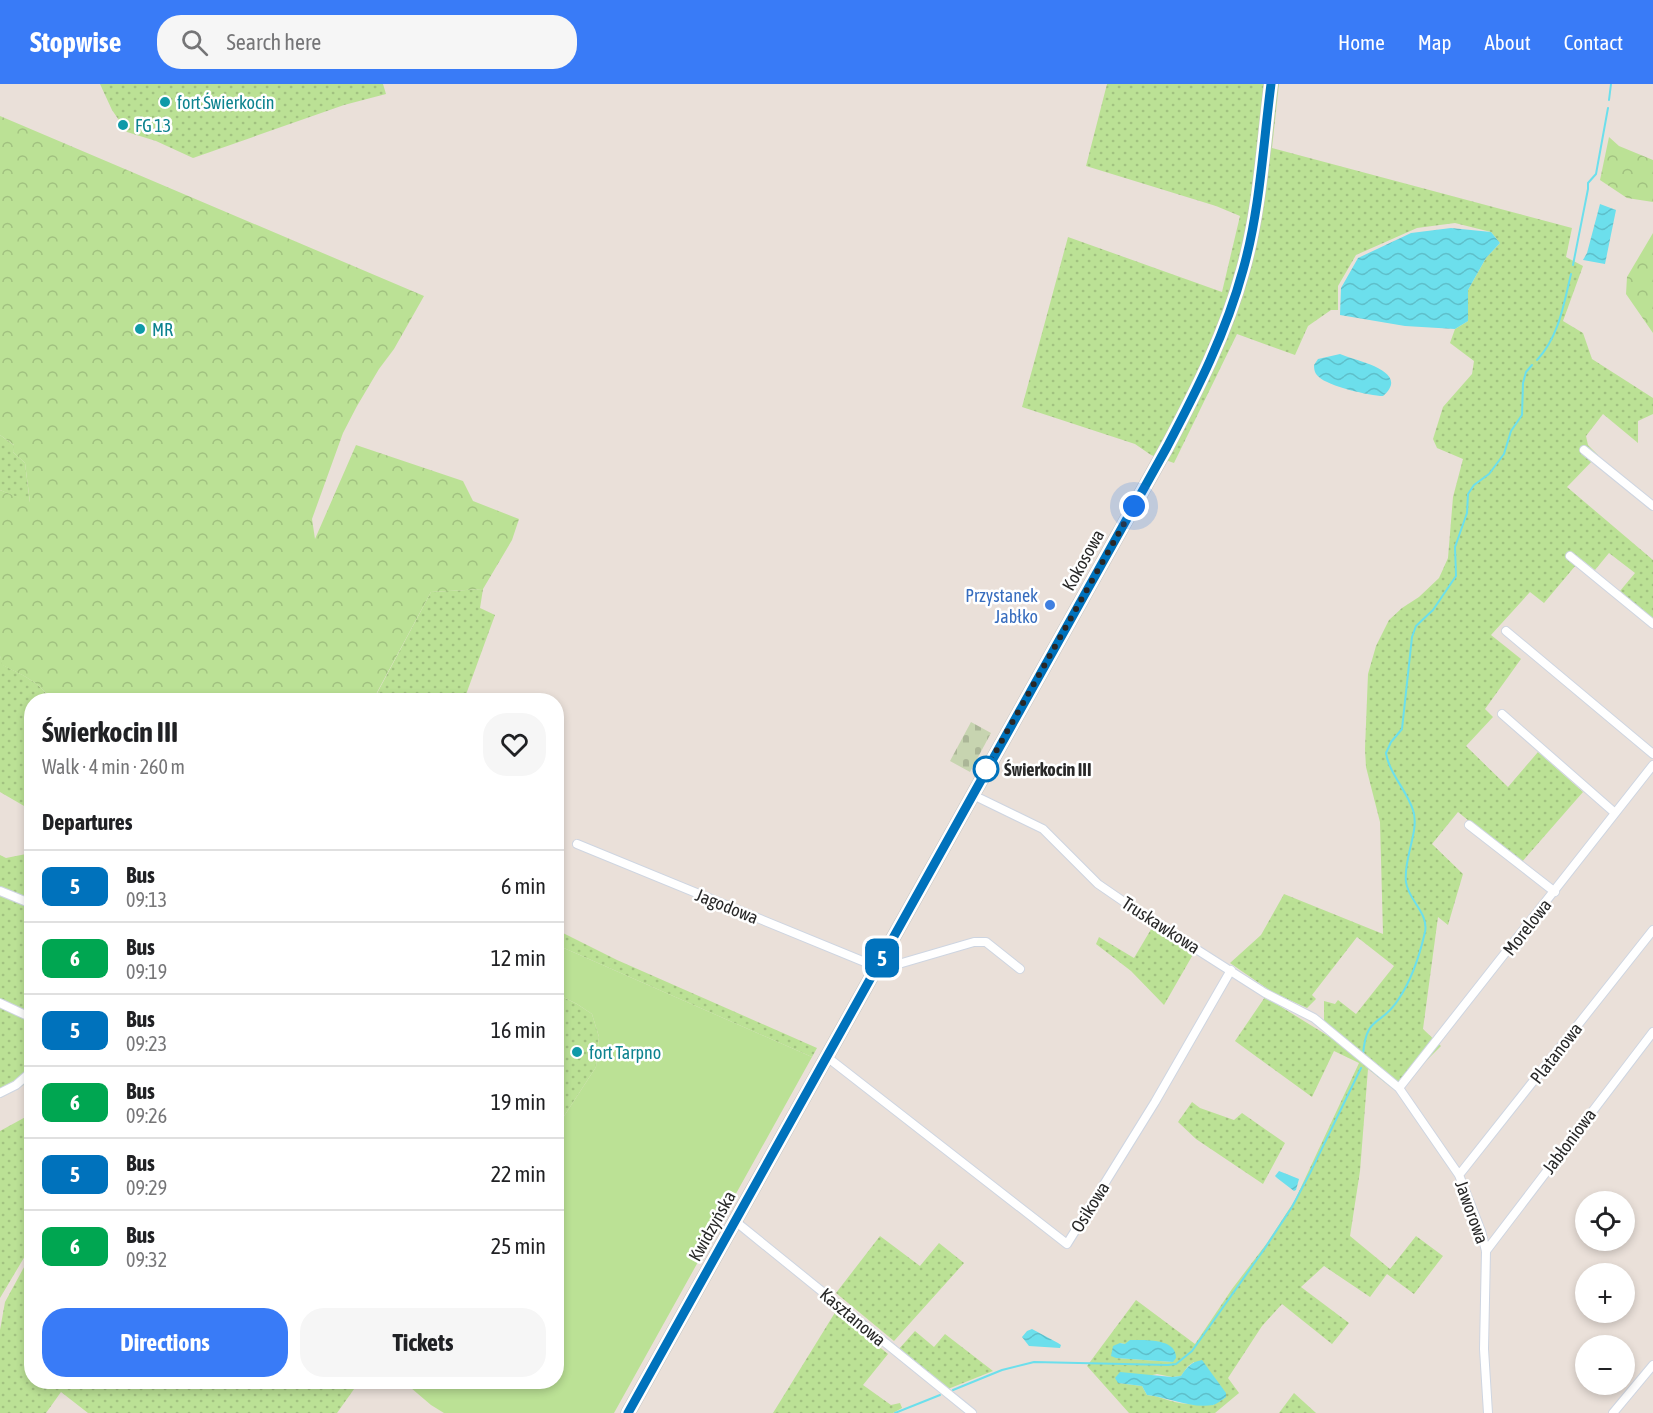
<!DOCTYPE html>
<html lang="en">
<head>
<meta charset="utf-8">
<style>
  :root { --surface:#fff; --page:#f6f6f6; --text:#202124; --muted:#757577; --line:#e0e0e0; --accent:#397bf7 }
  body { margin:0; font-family:"Asap Condensed",sans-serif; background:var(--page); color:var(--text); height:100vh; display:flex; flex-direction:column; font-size:22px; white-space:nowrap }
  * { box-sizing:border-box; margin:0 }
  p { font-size:20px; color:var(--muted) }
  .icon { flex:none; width:33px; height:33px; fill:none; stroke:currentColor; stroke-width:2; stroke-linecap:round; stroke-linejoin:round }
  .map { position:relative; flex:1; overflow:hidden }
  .details { position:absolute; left:24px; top:609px; width:540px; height:696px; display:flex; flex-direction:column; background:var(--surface); border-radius:24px; box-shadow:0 3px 9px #0003 }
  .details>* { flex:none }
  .badge { padding:0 12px; border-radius:9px; font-size:21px; line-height:39px }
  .tools { position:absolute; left:1575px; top:1107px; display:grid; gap:12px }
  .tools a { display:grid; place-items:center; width:60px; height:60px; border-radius:50%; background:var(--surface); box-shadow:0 3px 9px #0003; font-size:30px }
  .you { position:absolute; width:30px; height:30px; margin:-15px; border:4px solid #fff; border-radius:50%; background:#1a73e8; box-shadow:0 0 0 9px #1a73e833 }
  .map>.badge { position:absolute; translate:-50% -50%; box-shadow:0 0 0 3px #fff }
  h2 { padding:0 18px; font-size:22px; line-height:54px }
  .round { display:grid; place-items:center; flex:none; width:63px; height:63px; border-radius:24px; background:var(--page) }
  .headline { display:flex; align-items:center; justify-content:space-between; height:102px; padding:0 18px }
  h1 { font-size:28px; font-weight:700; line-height:45px }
  .button { display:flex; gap:12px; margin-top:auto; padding:12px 18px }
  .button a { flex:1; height:69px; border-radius:24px; background:var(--accent); color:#fff; font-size:24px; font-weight:700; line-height:69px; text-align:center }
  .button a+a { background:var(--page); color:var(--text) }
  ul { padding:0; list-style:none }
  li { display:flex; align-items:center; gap:18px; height:72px; padding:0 18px; border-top:2px solid var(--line) }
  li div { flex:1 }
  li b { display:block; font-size:22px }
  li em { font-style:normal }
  li .badge { min-width:66px; font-weight:700; text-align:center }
  header { display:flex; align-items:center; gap:36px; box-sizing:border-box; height:84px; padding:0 30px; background:var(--accent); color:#fff }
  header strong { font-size:28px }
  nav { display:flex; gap:33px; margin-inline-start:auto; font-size:21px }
  .search { width:420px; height:54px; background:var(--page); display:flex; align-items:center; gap:15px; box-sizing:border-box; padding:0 21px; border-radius:24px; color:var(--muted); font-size:22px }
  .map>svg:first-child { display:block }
</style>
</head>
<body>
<header>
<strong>Stopwise</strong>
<div class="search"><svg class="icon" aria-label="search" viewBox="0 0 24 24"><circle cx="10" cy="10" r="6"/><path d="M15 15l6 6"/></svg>Search here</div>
<nav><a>Home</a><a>Map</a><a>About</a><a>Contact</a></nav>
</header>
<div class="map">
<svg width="1653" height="1329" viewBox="0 0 1653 1329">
  <defs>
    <pattern id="grass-dots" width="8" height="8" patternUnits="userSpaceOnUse" patternTransform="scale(1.5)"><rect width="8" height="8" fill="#bbe195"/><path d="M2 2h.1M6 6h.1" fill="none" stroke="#a1c180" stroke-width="1.8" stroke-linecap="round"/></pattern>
    <pattern id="forest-crowns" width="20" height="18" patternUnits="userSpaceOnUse" patternTransform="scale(1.5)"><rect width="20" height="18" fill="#bbe195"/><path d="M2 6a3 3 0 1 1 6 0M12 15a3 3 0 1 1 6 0" fill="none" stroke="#a1c180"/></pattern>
    <pattern id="cemetery-stones" width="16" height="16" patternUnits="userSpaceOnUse" patternTransform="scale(1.5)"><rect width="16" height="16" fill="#c7d4b0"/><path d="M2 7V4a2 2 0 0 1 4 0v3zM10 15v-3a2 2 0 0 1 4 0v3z" fill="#abb697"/></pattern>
    <pattern id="water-waves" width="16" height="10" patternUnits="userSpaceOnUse" patternTransform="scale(1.5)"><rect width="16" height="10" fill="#6cdfec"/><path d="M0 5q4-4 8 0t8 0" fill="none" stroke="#5ebfca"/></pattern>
  </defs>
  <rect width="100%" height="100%" fill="#eae0d9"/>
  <!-- grass -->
  <path fill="url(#grass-dots)" fill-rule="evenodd" d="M100 0H383L386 10 344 21 193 74 156 57 127 48 112 26Z
    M1107 0H1279L1272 64 1572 144 1566 173 1583 182 1563 237 1583 249 1592 275 1653 314V330L1638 337V359L1603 330 1586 352 1588 361 1598 371 1567 403 1653 476V535L1620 507 1635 489 1609 469 1595 486 1581 475 1544 519 1530 508 1491 551 1521 575 1485 625 1493 633 1466 662 1508 703 1538 668 1583 708 1521 779 1458 728 1432 760 1463 790 1448 841 1438 833 1423 945 1441 962 1413 990 1393 1005 1368 985 1360 1087 1350 1152 1390 1185 1416 1152 1443 1172 1414 1210 1387 1190 1370 1213 1324 1182 1301 1203 1349 1239 1332 1260 1282 1220 1262 1242 1228 1294 1239 1309 1215 1329H1129L1087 1282 1136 1216 1195 1260 1232 1205 1267 1159 1295 1116 1359 979 1334 967 1312 1013 1235 957 1265 913 1338 958 1341 951 1324 937V917L1335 920 1338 916 1356 930 1394 882 1357 853 1312 911 1316 915 1307 924 1272 908 1230 879 1261 851 1284 810 1383 850 1380 738 1366 683 1365 665 1368 590 1376 562 1389 536 1402 524 1419 513 1439 494 1448 474 1453 413 1463 375 1437 364 1433 355 1443 323 1472 290 1474 277 1450 259 1455 245 1468 237V206L1486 174 1500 159 1491 148 1455 139 1417 144 1356 171 1338 202V226H1331L1308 242 1295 271 1237 250 1174 379 1151 371 1135 360 1022 323 1068 153 1222 208 1240 132 1216 122 1086 82ZM1120 1259 1125 1260 1173 1278 1116 1274ZM1194 1278 1214 1321C1200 1320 1184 1321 1171 1317 1162 1314 1156 1312 1147 1311L1142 1302 1118 1299 1157 1290 1172 1293 1181 1292 1188 1282Z
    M0 351 15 362 13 368 25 379 30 419 0 406Z
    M483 505 480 524 495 531 464 616 374 615 431 508Z
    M0 572 3 581C18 589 43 599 50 616H32L31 726 0 708Z
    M31 769V997L0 1014V771L6 774Z
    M1153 842 1195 867 1164 921 1131 887 1096 860 1099 853 1134 874Z
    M557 846 617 876 817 964 812 973 557 861Z
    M557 910 577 920 592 930 599 953 596 983 557 1043Z
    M1192 1018 1200 1024 1234 1036 1242 1029 1285 1059 1263 1100 1196 1055 1178 1038Z
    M31 1030 32 1298H231L238 1301 241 1298H359L337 1329H88L61 1308 46 1329H0V1246L5 1218 29 1174 25 1172 0 1214V1047Z
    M880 1152 920 1182 939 1159 964 1179 894 1257 836 1209Z
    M836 1227 888 1270 863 1301 891 1321 900 1319 902 1324 893 1329H773Z
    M915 1247 934 1263 945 1250 993 1287 948 1305 898 1266Z
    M1294 1309 1316 1329H1279Z"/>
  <!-- forest -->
  <path fill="url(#forest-crowns)" d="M0 32 424 212 394 265 379 285 357 322 343 349 312 435 315 455 356 361 463 397 473 417 519 435 512 456 483 505 431 508 374 614 378 616H50C43 599 18 589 2 581L0 572V406L30 418 25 379 13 368 14 361 0 351Z
    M1609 53 1619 62 1653 76V118L1627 114 1600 96Z
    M1653 149V249L1626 210 1627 193Z"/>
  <!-- cemetery -->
  <path fill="url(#cemetery-stones)" d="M971 638 991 649 970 688 950 677Z"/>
  <!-- park -->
  <path fill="#bbe195" d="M557 861 812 973 614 1329H444L431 1321 404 1298H556L557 1043 596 983 599 953 592 930 577 920 557 910Z"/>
  <!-- water -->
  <path fill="url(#water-waves)" d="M1600 120 1616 126 1605 180 1583 176 1587 169Z
    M1451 144 1491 148 1500 159 1486 174 1468 206V237L1455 245 1405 242 1340 231 1341 204 1358 174 1411 149Z
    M1340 270C1356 277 1412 287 1383 312 1370 312 1328 302 1319 293 1315 290 1314 286 1314 281L1318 275Z
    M1279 1087 1299 1095 1296 1106 1294 1107 1277 1094 1275 1092Z
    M1032 1245 1058 1259 1061 1261 1060 1264 1029 1262 1022 1253 1027 1247Z
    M1130 1256C1144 1256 1177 1254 1176 1274L1173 1278 1116 1274 1111 1272 1113 1262 1120 1259 1125 1260Z
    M1202 1276 1226 1309V1313C1222 1316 1217 1320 1213 1321 1191 1325 1168 1313 1147 1311L1142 1302 1118 1299 1115 1294 1120 1288 1172 1293 1181 1292C1187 1283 1191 1278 1202 1276Z"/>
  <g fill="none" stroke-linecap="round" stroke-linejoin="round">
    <!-- stream -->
    <path stroke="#6cdfec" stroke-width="2" d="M1609 16 1611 0
      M1573 181 1588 105V99L1596 90 1608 24
      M1537 276C1559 253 1564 219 1571 190
      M1363 971C1366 930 1381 943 1398 916 1411 897 1420 870 1425 848 1429 829 1408 816 1406 798 1403 774 1420 747 1413 726 1407 707 1389 689 1386 669L1391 658 1402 645 1412 553 1416 542 1433 526 1456 492 1455 463 1467 429 1468 410 1474 401 1489 390 1504 370 1511 347 1522 331 1523 299 1526 288 1532 281
      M953 1306 1002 1286 1034 1278 1168 1281 1176 1280 1192 1267 1265 1164 1292 1123 1310 1089 1361 984
      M895 1329 940 1311"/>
    <!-- street casing -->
    <g stroke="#ced5e1" stroke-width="10">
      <path id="street" d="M1584 366 1653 422
        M1570 472 1653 540
        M1506 547 1653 670
        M1502 630 1615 729
        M973 711 1043 745 1098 800 1149 835 1265 909 1314 934 1399 1004 1459 1091 1481 1147 1486 1167 1484 1265 1488 1329
        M1469 741 1555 808
        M577 760 877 883 902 879 974 858H986L1020 885
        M0 807 32 820
        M0 919 32 934
        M827 973 1067 1160 1155 1018 1231 886
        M1399 1004 1653 681
        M0 1009 16 1001 32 987
        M1459 1091 1653 846
        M735 1137 972 1329
        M1486 1167 1653 948
        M1613 1329 1653 1281"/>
    </g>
    <!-- primary casing -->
    <g stroke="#c3c3c3" stroke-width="15">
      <path id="primary" d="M628 1329 1167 363C1197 306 1226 249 1243 186 1260 126 1263 62 1271 0"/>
    </g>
    <!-- street -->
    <use href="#street" stroke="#fff" stroke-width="8"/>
    <!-- primary -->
    <use href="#primary" stroke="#eeb45a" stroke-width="12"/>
  </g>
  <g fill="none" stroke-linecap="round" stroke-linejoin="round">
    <!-- line casing -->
    <g stroke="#fff" stroke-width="14">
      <path id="line" d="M628 1329 1167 363C1197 306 1226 249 1243 186 1260 126 1263 62 1271 0"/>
    </g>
    <!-- line -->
    <use href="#line" stroke="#0072bc" stroke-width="9"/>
    <!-- walk -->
    <path stroke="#282828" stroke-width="6" stroke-dasharray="0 10.8" d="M986 685 1134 422"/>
  </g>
  <!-- markers -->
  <g fill="#0f9aa8" stroke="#fff" stroke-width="2">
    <circle cx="165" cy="18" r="6"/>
    <circle cx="123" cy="41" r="6"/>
    <circle cx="140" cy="245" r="6"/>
    <circle cx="577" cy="968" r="6"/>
  </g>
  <circle fill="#3f7fe0" stroke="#fff" stroke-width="2" cx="1050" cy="521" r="6"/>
  <circle fill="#fff" stroke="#0072bc" stroke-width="3" cx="986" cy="685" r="12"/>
  <g text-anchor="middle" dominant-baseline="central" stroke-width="5" stroke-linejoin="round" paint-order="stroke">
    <!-- culture labels -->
    <g font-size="18" fill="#0d838f" stroke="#fff" text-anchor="start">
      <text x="177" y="18">fort Świerkocin</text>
      <text x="135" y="41">FG 13</text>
      <text x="152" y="245">MR</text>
      <text x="589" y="968">fort Tarpno</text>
    </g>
    <!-- street labels -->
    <g font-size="18" fill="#282828" stroke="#fff">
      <text transform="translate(1083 476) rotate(-61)">Kokosowa</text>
      <text transform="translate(727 822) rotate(22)">Jagodowa</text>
      <text transform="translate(1161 841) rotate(33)">Truskawkowa</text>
      <text transform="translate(1527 843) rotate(-52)">Morelowa</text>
      <text transform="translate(1556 969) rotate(-52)">Platanowa</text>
      <text transform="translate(1569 1057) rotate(-53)">Jabłoniowa</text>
      <text transform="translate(1090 1123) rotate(-58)">Osikowa</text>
      <text transform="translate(1472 1128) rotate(70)">Jaworowa</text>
      <text transform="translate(712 1142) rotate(-61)">Kwidzyńska</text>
      <text transform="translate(853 1233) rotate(40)">Kasztanowa</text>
    </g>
    <!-- shop labels -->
    <g font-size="18" fill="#366cbe" stroke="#fff" text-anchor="end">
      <text x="1038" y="511">Przystanek<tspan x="1038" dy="21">Jabłko</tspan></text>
    </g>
    <!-- stop labels -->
    <g font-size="18" font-weight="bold" fill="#282828" stroke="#fff" text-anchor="start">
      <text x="1004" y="685">Świerkocin III</text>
    </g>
  </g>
</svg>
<div class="tools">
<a><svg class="icon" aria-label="locate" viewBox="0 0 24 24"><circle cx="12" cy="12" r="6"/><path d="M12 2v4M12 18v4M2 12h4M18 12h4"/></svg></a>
<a>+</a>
<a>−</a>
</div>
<div class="you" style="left:1134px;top:422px"></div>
<b class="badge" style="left:882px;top:874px;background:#0072bc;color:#fff">5</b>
<section class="details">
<div class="headline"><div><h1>Świerkocin III</h1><p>Walk · 4 min · 260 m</p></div><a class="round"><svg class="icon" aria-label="heart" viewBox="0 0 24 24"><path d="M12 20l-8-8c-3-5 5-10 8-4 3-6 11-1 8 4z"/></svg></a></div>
<h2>Departures</h2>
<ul>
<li><span class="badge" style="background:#0072bc;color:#fff">5</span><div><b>Bus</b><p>09:13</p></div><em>6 min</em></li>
<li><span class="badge" style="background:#00a651;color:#fff">6</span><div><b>Bus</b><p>09:19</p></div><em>12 min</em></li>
<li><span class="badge" style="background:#0072bc;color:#fff">5</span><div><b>Bus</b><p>09:23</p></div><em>16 min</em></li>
<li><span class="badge" style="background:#00a651;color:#fff">6</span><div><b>Bus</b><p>09:26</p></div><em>19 min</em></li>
<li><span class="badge" style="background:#0072bc;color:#fff">5</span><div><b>Bus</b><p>09:29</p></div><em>22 min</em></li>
<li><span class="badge" style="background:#00a651;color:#fff">6</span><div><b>Bus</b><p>09:32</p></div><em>25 min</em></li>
</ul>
<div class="button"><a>Directions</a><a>Tickets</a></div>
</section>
</div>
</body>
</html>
